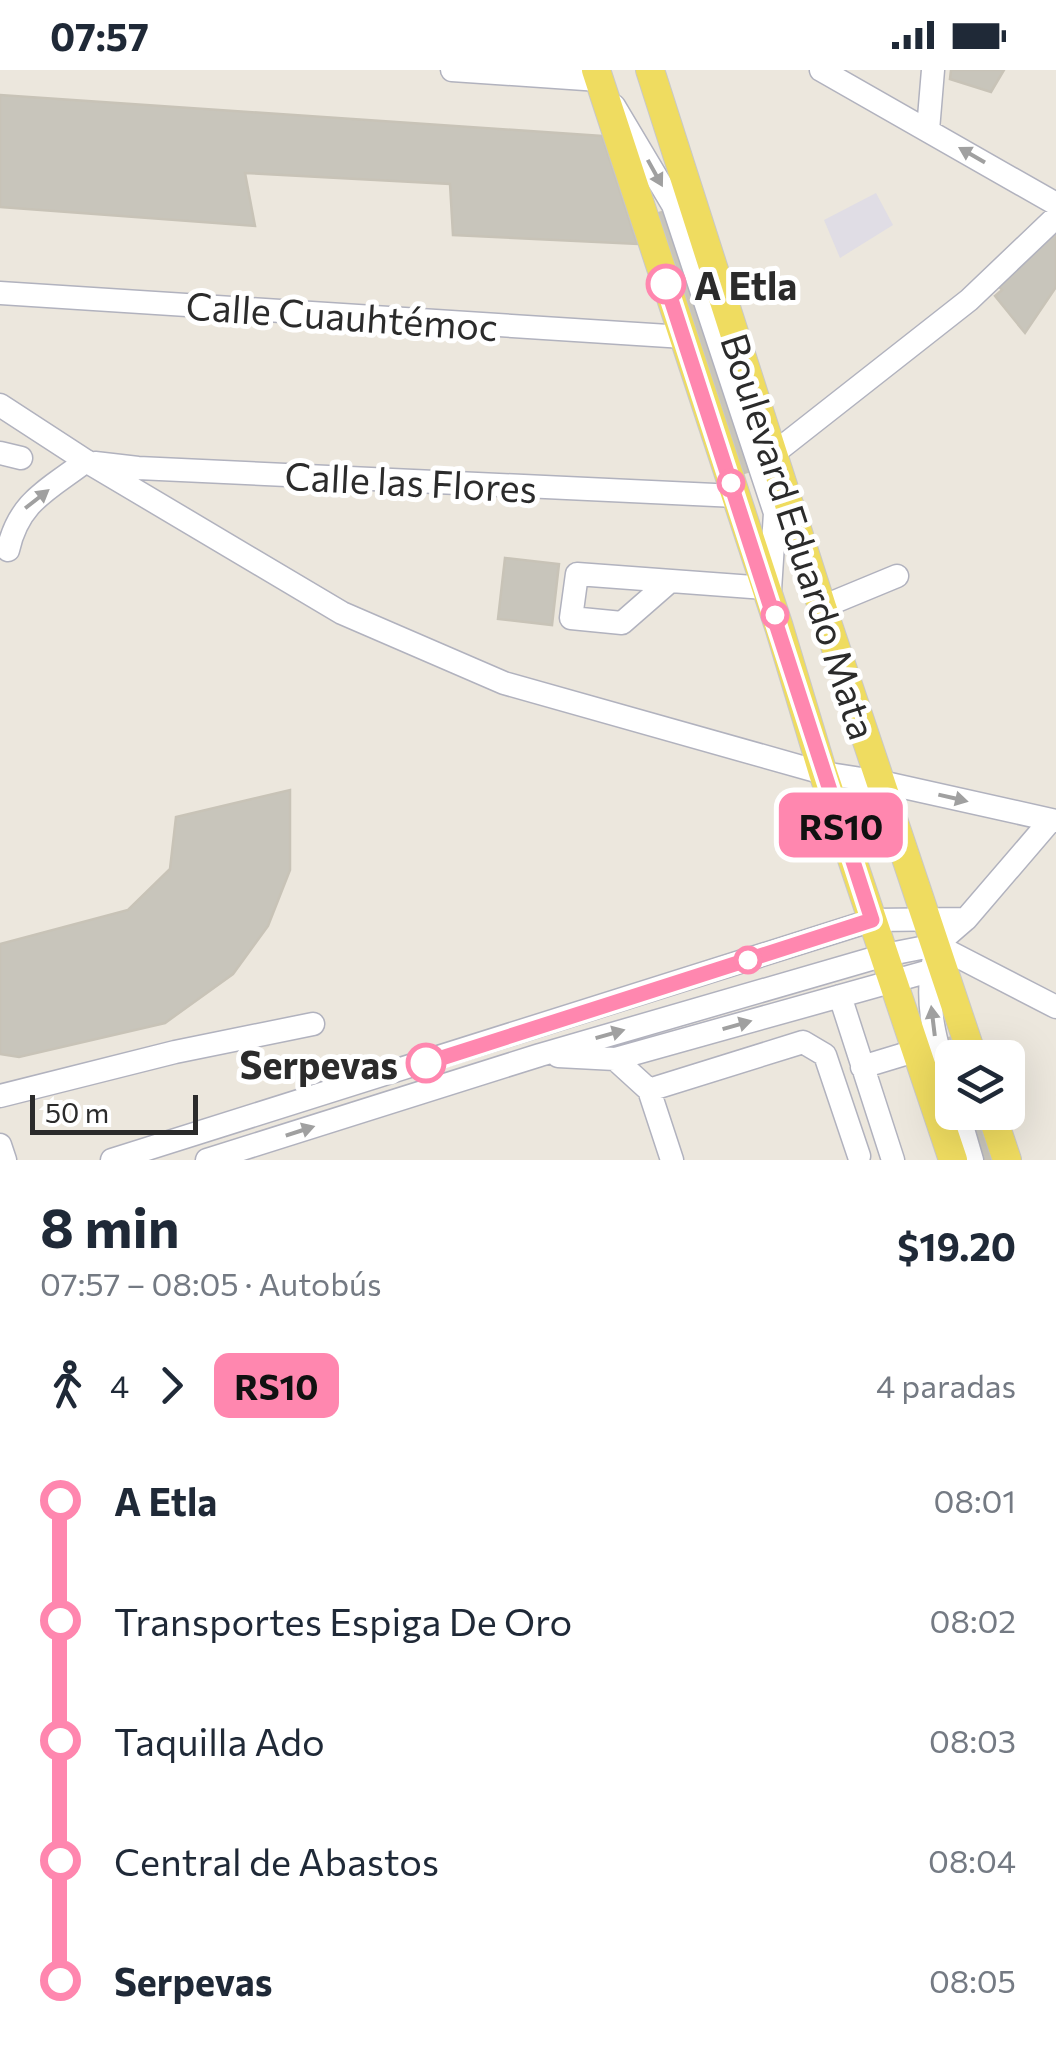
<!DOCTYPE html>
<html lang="es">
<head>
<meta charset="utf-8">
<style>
  :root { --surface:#fff; --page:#f2f2f3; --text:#1f2937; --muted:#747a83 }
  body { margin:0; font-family:Commissioner,sans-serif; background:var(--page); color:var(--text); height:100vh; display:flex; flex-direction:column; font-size:38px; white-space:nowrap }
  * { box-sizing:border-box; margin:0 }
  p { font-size:32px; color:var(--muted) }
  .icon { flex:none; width:55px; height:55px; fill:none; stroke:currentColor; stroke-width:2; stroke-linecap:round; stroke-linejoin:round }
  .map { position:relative; height:1090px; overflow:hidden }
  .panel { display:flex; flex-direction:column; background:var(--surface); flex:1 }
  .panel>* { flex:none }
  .badge { padding:0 20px; border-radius:15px; font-size:35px; line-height:65px }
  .tools { position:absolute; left:935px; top:970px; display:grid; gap:20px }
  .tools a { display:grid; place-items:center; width:90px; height:90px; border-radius:15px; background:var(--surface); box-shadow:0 10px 40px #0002; font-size:50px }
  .scale { position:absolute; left:30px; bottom:25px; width:168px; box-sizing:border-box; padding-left:10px; border:5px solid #2b2b2b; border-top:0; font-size:28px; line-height:35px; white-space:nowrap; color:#2b2b2b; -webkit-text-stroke:8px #fff; paint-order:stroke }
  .map>.badge { position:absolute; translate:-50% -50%; box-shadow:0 0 0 5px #fff }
  .legs { display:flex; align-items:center; gap:15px; height:110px; padding:0 40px; font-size:32px }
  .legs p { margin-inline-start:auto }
  .overview { display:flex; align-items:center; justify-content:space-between; height:170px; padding:0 40px }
  h1 { font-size:55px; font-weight:700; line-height:75px }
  ul { padding:0 40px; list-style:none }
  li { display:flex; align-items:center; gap:35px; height:120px; font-size:38px }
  li i { display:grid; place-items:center; width:15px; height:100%; margin:0 12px; background:currentColor }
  li i::after { content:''; width:25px; height:25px; margin:-12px; border:8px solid; border-radius:50%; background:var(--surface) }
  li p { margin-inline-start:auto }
  li:first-child i { background:linear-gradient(#0000 50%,currentColor 0) }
  li:last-child i { background:linear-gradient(currentColor 50%,#0000 0) }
  .status { display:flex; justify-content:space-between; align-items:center; height:70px; padding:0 50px; background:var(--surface); direction:ltr }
  .status svg { height:28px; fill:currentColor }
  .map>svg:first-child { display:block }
</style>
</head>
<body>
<div class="status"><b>07:57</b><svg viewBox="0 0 49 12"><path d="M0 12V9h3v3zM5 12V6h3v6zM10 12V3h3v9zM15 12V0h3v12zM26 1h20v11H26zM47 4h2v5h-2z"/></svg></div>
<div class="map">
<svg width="1056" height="1090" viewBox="0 0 1056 1090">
  <rect width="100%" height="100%" fill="#ece7dd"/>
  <!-- industrial -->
  <path fill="#e0dde5" d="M876 123 893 155 840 188 824 150Z"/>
  <!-- building -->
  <path fill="#c8c5bb" stroke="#c8c3b7" stroke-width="2.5" d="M951 0H1004L991 22 950 9Z
    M0 25 602 66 637 174 453 165 450 114 245 103 255 156 0 137Z
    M675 138 757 399 731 407 649 146Z
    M1056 163V217L1025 263 995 226 1002 220 995 212Z
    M505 488 559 494 552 555 498 549Z
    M290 720V800L268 856 233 904 165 953 19 987 0 984V874L128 840 170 799 176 747Z
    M965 963 972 988H952V1014L939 971Z
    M961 1042H989L1004 1090H976Z"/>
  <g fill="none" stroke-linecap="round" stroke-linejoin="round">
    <!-- minor casing -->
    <g stroke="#b1b2be" stroke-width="25">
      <path id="minor" d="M452 0 599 10
        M821 0 1056 134
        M614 36 673 135 775 443 770 520
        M928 60 933 0
        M0 223 684 267
        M0 335 86 391 342 543 504 613 823 703 881 712 1056 751
        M0 383 21 388
        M773 384 969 230 1056 147
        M95 393 138 398 736 426
        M8 480C19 431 48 420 86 391
        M669 512 622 553 571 548 577 504 766 518
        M822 537 897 506
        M936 875 1056 937
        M934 888C923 936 938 980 952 1026
        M840 926 893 1090
        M558 986 615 989 944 897
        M615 989 649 1020 672 1090
        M862 997 918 980
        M649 1020 803 972 825 985 859 1086
        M0 1026 175 982 313 954
        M958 1042 972 1090
        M0 1075 5 1090
        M112 1090 873 850 966 849
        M207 1090 540 985 885 885 936 875 966 849 1051 750"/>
    </g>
    <!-- major casing -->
    <g stroke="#c8c8c8" stroke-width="30">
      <path id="major" d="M596 0 779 557 823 703 953 1090
        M650 0 822 537 973 988
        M991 1042 1007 1090"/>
    </g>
    <!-- minor -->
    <use href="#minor" stroke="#fff" stroke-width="22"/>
    <!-- major -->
    <use href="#major" stroke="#efdc60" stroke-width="28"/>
  </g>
  <!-- one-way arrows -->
  <defs><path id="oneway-solid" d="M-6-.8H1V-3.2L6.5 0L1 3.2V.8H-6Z" transform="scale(2.5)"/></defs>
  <g fill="#a0a0a0">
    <use href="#oneway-solid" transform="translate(972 85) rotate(-150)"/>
    <use href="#oneway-solid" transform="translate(655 103) rotate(61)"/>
    <use href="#oneway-solid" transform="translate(37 429) rotate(-38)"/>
    <use href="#oneway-solid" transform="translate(953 728) rotate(13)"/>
    <use href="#oneway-solid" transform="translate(933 951) rotate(-97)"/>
    <use href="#oneway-solid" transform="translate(737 955) rotate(-16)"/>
    <use href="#oneway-solid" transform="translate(610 964) rotate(-16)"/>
    <use href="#oneway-solid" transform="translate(300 1061) rotate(-18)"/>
  </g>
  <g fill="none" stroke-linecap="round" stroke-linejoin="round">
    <!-- line-1 casing -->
    <g stroke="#fff" stroke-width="22">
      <path id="line-1" d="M426 993 872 850 666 214"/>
    </g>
    <!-- line-1 -->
    <use href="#line-1" stroke="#ff87af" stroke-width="15"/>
  </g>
  <!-- markers -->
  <g fill="#fff" stroke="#ff87af" stroke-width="5">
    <circle cx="666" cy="214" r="18"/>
    <circle cx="731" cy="413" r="12"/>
    <circle cx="775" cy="545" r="12"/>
    <circle cx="748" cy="890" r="12"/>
    <circle cx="426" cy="993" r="18"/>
  </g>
  <g text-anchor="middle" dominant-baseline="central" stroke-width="10" stroke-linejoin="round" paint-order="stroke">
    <!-- stop labels -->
    <g font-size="38" font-weight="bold" fill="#2b2b2b" stroke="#fff" text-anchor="start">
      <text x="694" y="214">A Etla</text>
      <text x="398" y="993" text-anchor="end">Serpevas</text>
    </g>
    <!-- street labels -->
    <g font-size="38" fill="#2b2b2b" stroke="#fff">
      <text transform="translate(342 245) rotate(4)">Calle Cuauhtémoc</text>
      <text transform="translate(411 411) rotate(3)">Calle las Flores</text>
      <text transform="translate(800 466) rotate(72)">Boulevard Eduardo Mata</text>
    </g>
  </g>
</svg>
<div class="tools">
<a><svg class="icon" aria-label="layers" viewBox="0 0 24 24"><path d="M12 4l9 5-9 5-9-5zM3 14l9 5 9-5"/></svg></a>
</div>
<div class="scale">50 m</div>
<b class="badge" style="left:841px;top:755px;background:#ff87af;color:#111">RS10</b>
</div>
<section class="panel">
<div class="overview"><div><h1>8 min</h1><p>07:57 – 08:05 · Autobús</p></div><b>$19.20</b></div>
<div class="legs"><svg class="icon" aria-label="walk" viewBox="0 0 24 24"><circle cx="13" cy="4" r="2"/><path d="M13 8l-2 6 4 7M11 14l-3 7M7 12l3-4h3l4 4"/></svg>4<svg class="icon" aria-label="forward" viewBox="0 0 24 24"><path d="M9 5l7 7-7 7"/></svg><b class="badge" style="background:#ff87af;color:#111">RS10</b><p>4 paradas</p></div>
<ul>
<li><i style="color:#ff87af"></i><b>A Etla</b><p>08:01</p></li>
<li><i style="color:#ff87af"></i><span>Transportes Espiga De Oro</span><p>08:02</p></li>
<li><i style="color:#ff87af"></i><span>Taquilla Ado</span><p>08:03</p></li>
<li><i style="color:#ff87af"></i><span>Central de Abastos</span><p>08:04</p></li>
<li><i style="color:#ff87af"></i><b>Serpevas</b><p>08:05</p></li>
</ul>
</section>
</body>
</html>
